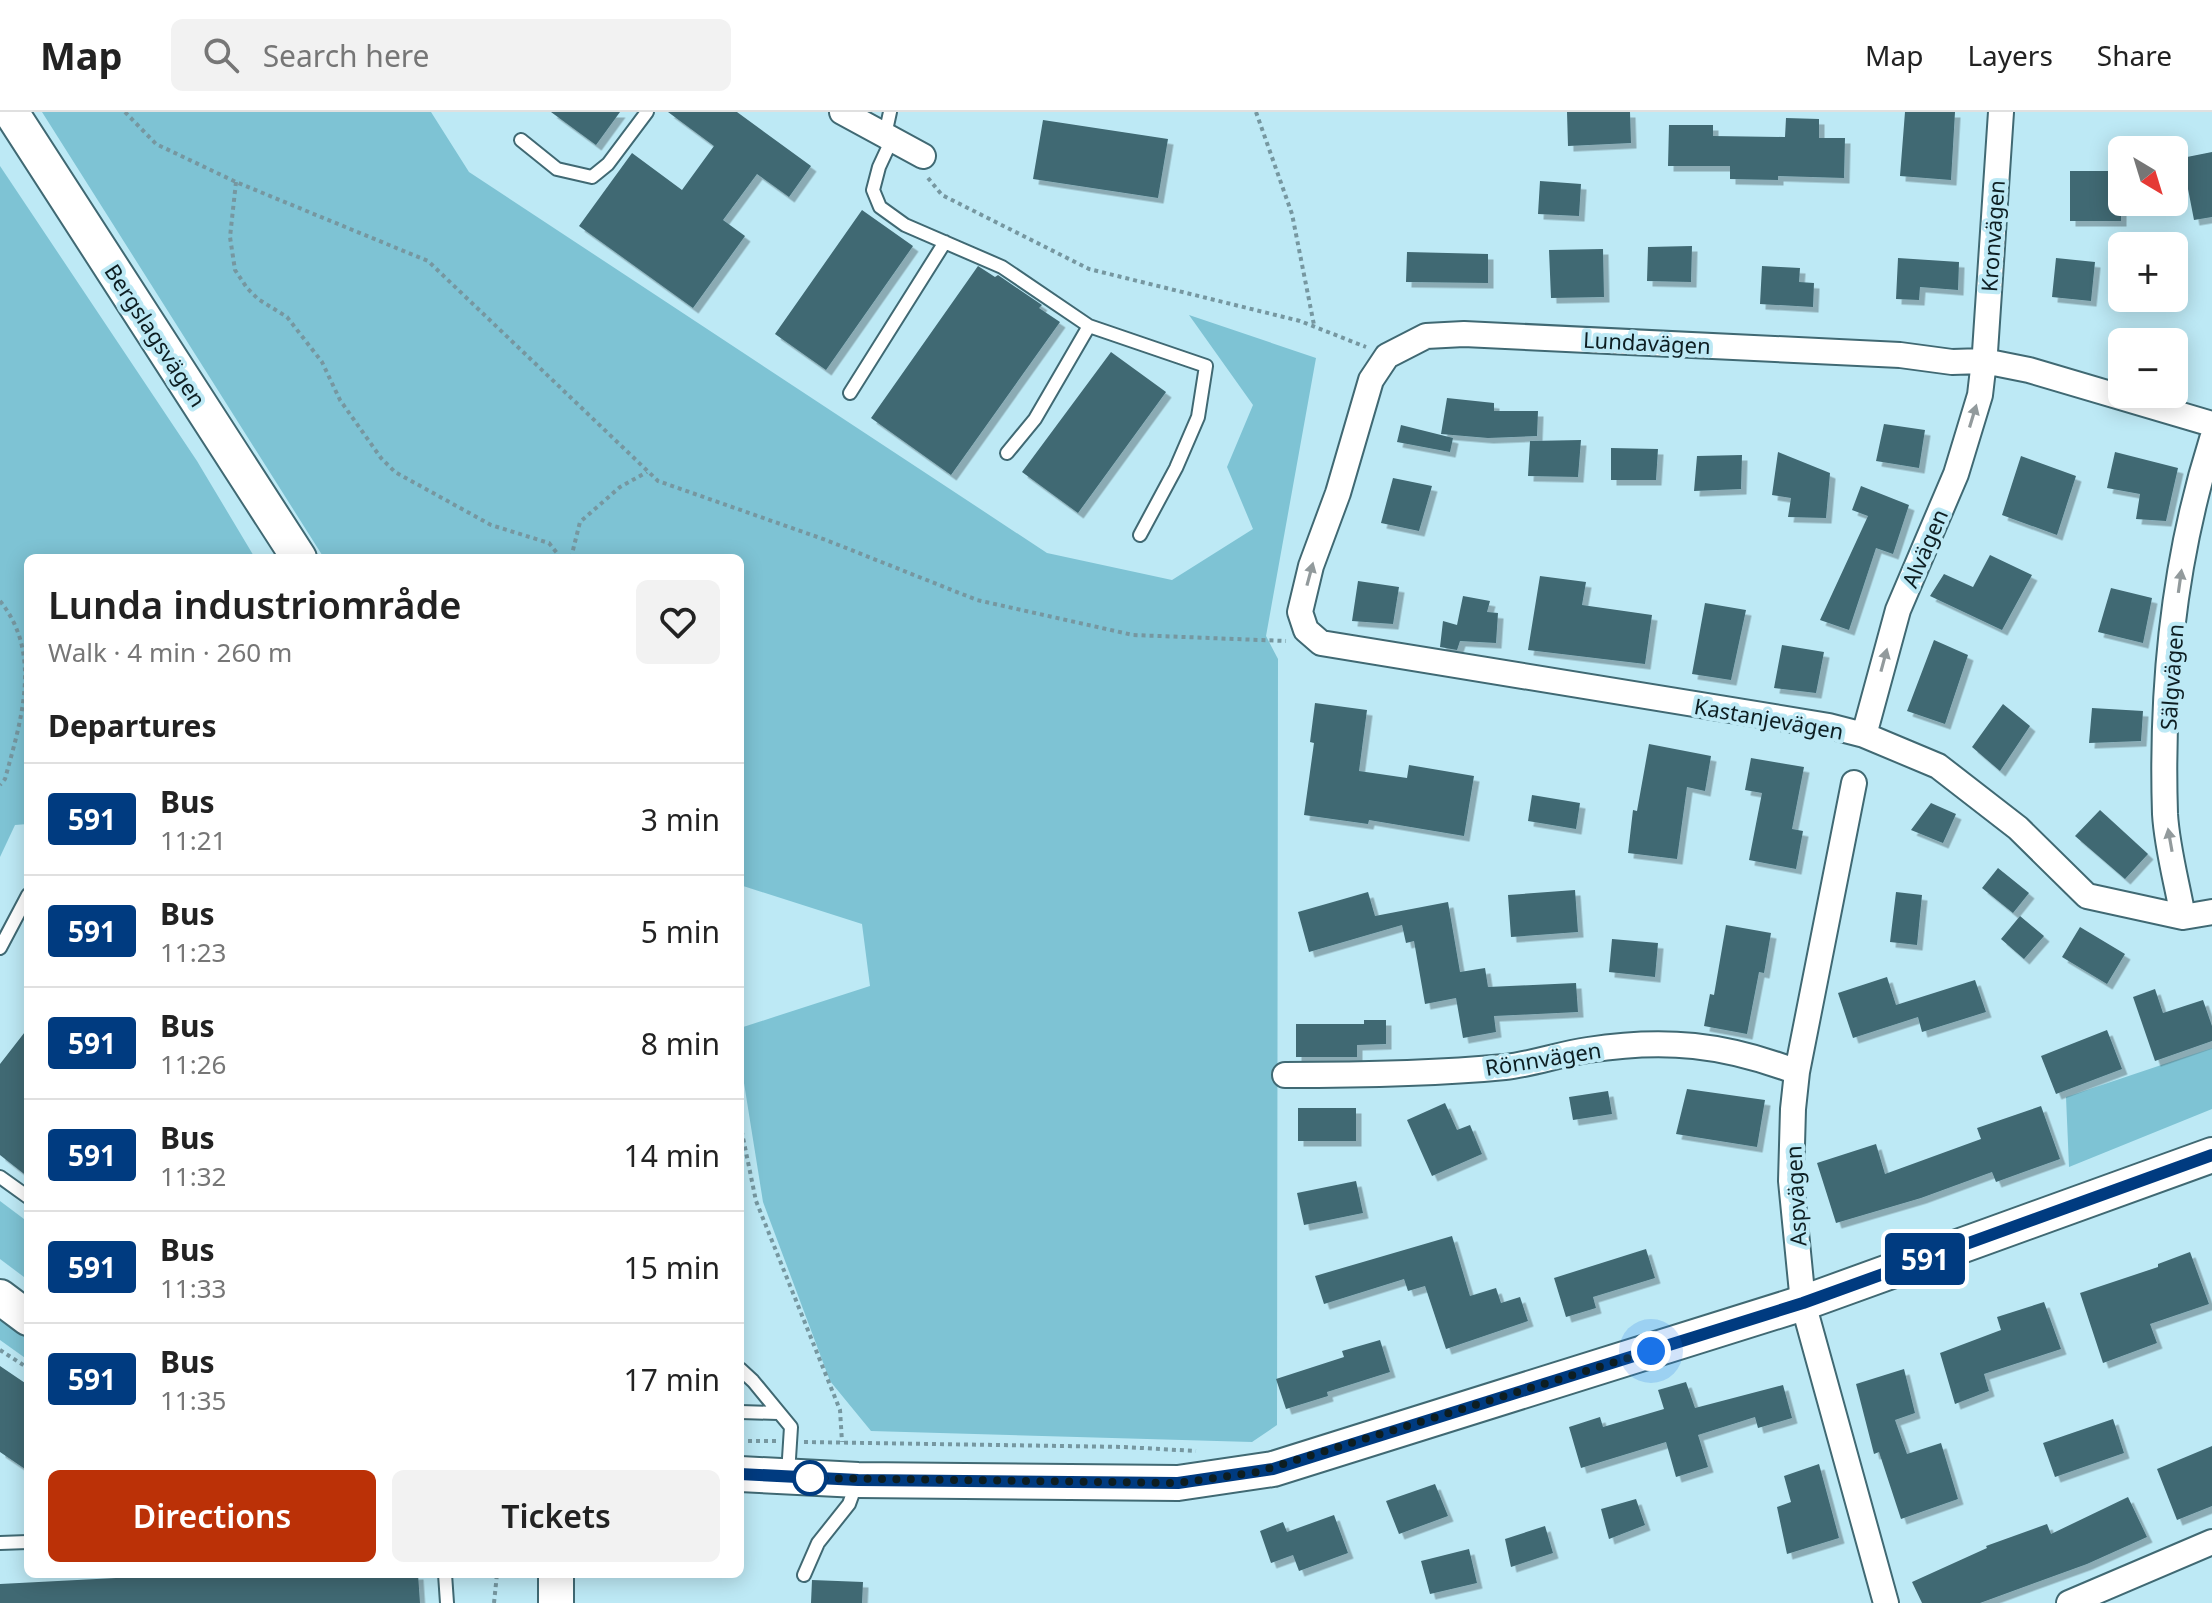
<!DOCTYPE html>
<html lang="en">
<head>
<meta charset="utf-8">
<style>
  :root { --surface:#fff; --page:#f2f2f2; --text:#222; --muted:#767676; --line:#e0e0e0; --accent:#bb3107 }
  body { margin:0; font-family:"Noto Sans",sans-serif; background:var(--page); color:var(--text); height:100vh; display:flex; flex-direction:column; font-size:30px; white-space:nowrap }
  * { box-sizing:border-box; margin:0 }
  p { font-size:26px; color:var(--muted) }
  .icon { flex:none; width:44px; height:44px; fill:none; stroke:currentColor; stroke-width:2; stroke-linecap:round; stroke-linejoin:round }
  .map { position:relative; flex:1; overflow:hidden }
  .panel { position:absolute; left:24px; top:442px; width:720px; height:1024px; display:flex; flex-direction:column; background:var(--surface); border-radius:12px; box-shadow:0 4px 20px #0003 }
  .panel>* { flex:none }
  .badge { padding:0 16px; border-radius:6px; font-size:28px; line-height:52px }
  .needle { width:52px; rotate:142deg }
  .tools { position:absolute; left:2108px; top:24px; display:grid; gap:16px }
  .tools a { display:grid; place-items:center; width:80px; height:80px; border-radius:12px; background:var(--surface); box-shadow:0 4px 20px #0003; font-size:40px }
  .you { position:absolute; width:40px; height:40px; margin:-20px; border:6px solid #fff; border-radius:50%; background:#1a73e8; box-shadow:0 0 0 12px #1a73e833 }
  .map>.badge { position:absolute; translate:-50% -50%; box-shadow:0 0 0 4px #fff }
  h2 { padding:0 24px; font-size:30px; line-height:72px }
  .round { display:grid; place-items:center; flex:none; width:84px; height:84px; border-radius:12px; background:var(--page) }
  .head { display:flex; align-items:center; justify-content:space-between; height:136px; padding:0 24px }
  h1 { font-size:38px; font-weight:600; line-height:60px }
  .cta { display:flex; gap:16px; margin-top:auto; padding:16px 24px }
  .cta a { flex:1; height:92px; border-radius:12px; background:var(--accent); color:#fff; font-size:32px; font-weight:600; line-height:92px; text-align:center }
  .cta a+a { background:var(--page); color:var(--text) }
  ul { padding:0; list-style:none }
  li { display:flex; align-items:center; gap:24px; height:112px; padding:0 24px; border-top:2px solid var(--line) }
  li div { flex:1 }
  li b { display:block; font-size:30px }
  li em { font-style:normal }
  li .badge { min-width:88px; font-weight:700; text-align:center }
  header { display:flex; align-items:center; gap:48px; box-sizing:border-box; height:112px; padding:0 40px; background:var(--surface); border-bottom:2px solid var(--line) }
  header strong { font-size:38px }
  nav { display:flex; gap:44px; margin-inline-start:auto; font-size:28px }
  .search { width:560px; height:72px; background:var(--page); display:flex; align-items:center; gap:20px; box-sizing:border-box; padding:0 28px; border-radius:12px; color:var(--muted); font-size:30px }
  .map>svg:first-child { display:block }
</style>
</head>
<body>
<header>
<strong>Map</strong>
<div class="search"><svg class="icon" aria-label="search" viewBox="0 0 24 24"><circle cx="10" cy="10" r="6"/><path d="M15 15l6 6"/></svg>Search here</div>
<nav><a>Map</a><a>Layers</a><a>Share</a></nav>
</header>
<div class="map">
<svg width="2212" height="1491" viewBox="0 0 2212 1491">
  <defs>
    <filter id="shadow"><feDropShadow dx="5.5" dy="5.5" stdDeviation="0" flood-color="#0004"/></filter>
  </defs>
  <rect width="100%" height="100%" fill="#bde9f5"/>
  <!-- green -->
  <path fill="#7ec3d4" d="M42 0H431L469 60 1047 441 1172 468 1253 417 1227 355 1253 293 1189 203 1316 246 1266 524 1278 547 1277 1313 1252 1330 871 1319 830 1269 763 1090 740 946V916L870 874 862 812 740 773V446H324Z
    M0 54 197 349 255 446H28V712L15 713 0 745Z
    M2212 936V997L2069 1055 2066 985Z
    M0 1089 28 1110V1168L0 1147Z
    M0 1201 28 1220V1248L0 1228Z"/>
  <!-- building -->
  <path fill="#406973" filter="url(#shadow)" d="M551 0H620L596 33Z
    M668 0H737L811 54 789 85 757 62 723 108 745 124 693 196 579 114 632 41 682 78 714 34Z
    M1567 0H1630L1631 31 1568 34Z
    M1905 0H1955L1951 68 1900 64Z
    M1786 6 1819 7V26H1845L1844 66 1778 64V68L1730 67V54H1668L1669 13H1713V24L1785 25Z
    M1043 8 1168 27 1158 86 1033 67Z
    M2212 40V105L2194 108 2182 46Z
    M2070 59H2121V109H2070Z
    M1540 69 1581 72 1579 104 1538 102Z
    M862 98 913 134 826 258 775 222Z
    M1692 134 1691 170 1647 169 1648 135Z
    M1603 137 1604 185 1551 186 1549 138Z
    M1407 140 1488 142V171L1406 170Z
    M1898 146 1959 150 1958 178 1920 175 1919 188 1896 187Z
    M2056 146 2095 150 2091 189 2052 185Z
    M978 154 995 165 998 163 1042 193 1039 196 1060 210 951 363 871 306Z
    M1762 154 1800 156 1799 170 1814 171 1813 195 1760 192Z
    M1111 240 1166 280 1078 401 1022 360Z
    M1447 286 1494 291V299H1538L1537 324 1488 326 1441 322Z
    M1884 312 1925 318 1919 356 1876 349Z
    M1401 313 1453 326 1450 340 1397 330Z
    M1581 328 1578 365 1528 364 1530 329Z
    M1611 336 1658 337 1656 368H1611Z
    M1778 340 1830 361 1826 406 1788 405 1791 386 1772 383Z
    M2115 340 2178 356 2166 409 2136 407 2140 382 2107 376Z
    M1742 343 1741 377 1694 379 1697 344Z
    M2021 344 2076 364 2057 423 2002 403Z
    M1393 366 1432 374 1419 419 1381 411Z
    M1861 374 1909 393 1893 442 1876 436 1849 518 1820 508 1868 404 1852 398Z
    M1990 443 2032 463 2002 518 1930 484 1944 462 1973 475Z
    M1540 464 1586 470 1582 493 1652 503 1645 552 1528 538Z
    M1358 469 1399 475 1393 512 1352 509Z
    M2111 476 2152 486 2143 531 2098 520Z
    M1463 484 1490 489 1487 500 1498 501 1496 531 1460 529 1457 538 1440 535 1443 509 1457 513Z
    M1705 491 1746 498 1731 568 1692 562Z
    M1934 528 1968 543 1945 612 1907 599Z
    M1782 533 1824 540 1816 581 1774 576Z
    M1315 591 1367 598 1359 659 1407 666 1409 653 1474 664 1464 724 1369 708 1368 712 1304 703 1314 631 1310 630Z
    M2003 592 2030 614 2000 659 1972 635Z
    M2092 596 2143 599 2141 629 2089 631Z
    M1649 632 1711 644 1705 679 1687 675 1677 747 1628 741 1633 698 1637 699Z
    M1751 646 1804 655 1792 717 1803 719 1796 757 1749 748 1762 681 1745 678Z
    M1532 683 1580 691 1576 717 1528 709Z
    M1931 691 1956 702 1943 731 1911 718Z
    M2100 698 2148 742 2125 767 2075 724Z
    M1998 756 2029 781 2013 801 1982 776Z
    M1575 778 1578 820 1511 825 1508 783Z
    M1368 780 1375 804 1448 790 1460 860 1485 856 1488 875 1576 871 1578 900 1494 904 1496 920 1463 926 1456 886 1425 892 1414 829 1406 831 1402 813 1309 840 1298 800Z
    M1896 780 1922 783 1917 833 1890 830Z
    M2020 804 2044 824 2024 847 2001 827Z
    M1726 813 1771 821 1764 861 1759 860 1747 922 1704 914 1710 882 1714 883Z
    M2080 815 2125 842 2107 872 2062 845Z
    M1612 827 1658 831 1655 865 1609 860Z
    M1887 865 1896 893 1975 868 1986 900 1922 920 1918 905 1853 926 1838 881Z
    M2155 877 2163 901 2203 888 2212 914V929L2155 949 2133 885Z
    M1364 908H1386V932L1357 933V945H1296V912H1364Z
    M28 916V1065L0 1043V952Z
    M2107 918 2122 957 2056 982 2041 944Z
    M1687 977 1765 988 1757 1035 1676 1022Z
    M1608 979 1612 1002 1573 1008 1569 985Z
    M1445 991 1457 1018 1470 1013 1482 1042 1432 1064 1407 1008Z
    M2041 994 2060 1047 1996 1070 1992 1060 1921 1086 1836 1111 1817 1051 1876 1032 1885 1062 1981 1027 1977 1016Z
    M1298 996H1356V1029H1298Z
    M1356 1069 1363 1101 1304 1113 1297 1081Z
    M1452 1124 1470 1184 1496 1176 1501 1191 1520 1185 1528 1209 1446 1237 1425 1174 1408 1179 1404 1167 1324 1192 1315 1164Z
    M1646 1137 1655 1166 1593 1185 1596 1196 1566 1205 1554 1166Z
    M2190 1140 2209 1192 2150 1212 2157 1231 2103 1251 2080 1181 2158 1155V1152Z
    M2044 1190 2061 1237 1984 1262 1989 1279 1955 1292 1940 1241 2001 1218 1997 1205Z
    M1380 1228 1390 1260 1327 1280 1328 1284 1286 1297 1276 1267 1344 1245 1342 1239Z
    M0 1254 28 1273V1359L0 1340Z
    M1904 1257 1915 1301 1895 1308 1907 1342 1941 1331 1958 1387 1901 1407 1879 1340 1874 1342 1856 1272Z
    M1686 1270 1695 1296 1783 1273 1792 1306 1758 1316 1755 1305 1698 1323 1708 1355 1676 1365 1666 1330 1581 1356 1569 1315 1600 1305 1603 1315 1664 1297 1658 1278Z
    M2113 1307 2124 1341 2055 1365 2043 1331Z
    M2212 1334V1394L2177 1408 2157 1357Z
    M1819 1352 1839 1426 1787 1442 1777 1395 1791 1390 1784 1364Z
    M1435 1372 1448 1404 1399 1422 1386 1389Z
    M2128 1385 2147 1425 2087 1452 1980 1491H1922L1912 1470 1987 1436 1986 1434 2047 1412 2051 1422Z
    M1636 1387 1645 1413 1609 1427 1601 1397Z
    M1334 1403 1348 1441 1299 1459 1293 1443 1271 1451 1260 1419 1283 1410 1287 1420Z
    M1545 1414 1553 1441 1511 1455 1505 1427Z
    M1469 1437 1477 1471 1430 1482 1421 1449Z
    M193 1462H320V1466L418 1462 420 1491H0V1472Z
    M812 1468 863 1470 862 1491H811Z"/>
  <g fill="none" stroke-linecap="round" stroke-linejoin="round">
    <!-- lane casing -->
    <g stroke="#406973" stroke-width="16">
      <path id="lane" d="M885 23 890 0
        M892 27 879 55 873 78 880 95 905 113 1002 155 1089 214 1206 254 1198 305 1176 356 1140 423
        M521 28 557 57 592 65 608 52 647 0
        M850 281 945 130
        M1007 341 1035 307 1089 214
        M0 836 28 783
        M0 1065 28 1085
        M740 1257 753 1269 791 1315 788 1362
        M740 1300 778 1301
        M0 1431 28 1430
        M445 1462 447 1491
        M804 1463 818 1431 849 1392 857 1370"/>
    </g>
    <!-- street casing -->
    <g stroke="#406973" stroke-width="28">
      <path id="street" d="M842 0 923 44
        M2212 312 2029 258 1984 249 1952 250 1900 243 1464 222 1426 224 1387 244 1371 268 1338 381 1311 454 1300 500 1306 518 1321 531 1829 614 1864 623 1938 654 2018 716 2087 784 2183 805 2212 800
        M1864 623 1898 498 1956 362 1980 283 1985 240 2001 0
        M1854 671 1797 960 1793 997 1791 1069 1803 1191 1886 1491
        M2183 805C2177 771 2167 736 2165 702 2161 577 2174 447 2212 327
        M1285 963C1359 963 1431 962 1505 955 1533 952 1560 942 1588 938 1665 926 1724 932 1797 960
        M2069 1491 2212 1430"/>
    </g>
    <!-- secondary casing -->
    <g stroke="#406973" stroke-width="38">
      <path id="secondary" d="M11 0 299 446
        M0 1185 28 1206
        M740 1362 858 1368 1178 1371 1273 1357 1803 1191 2212 1043
        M556 1462V1491"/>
    </g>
    <!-- path -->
    <path stroke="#7697a0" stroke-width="4" stroke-dasharray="4 4" stroke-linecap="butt" d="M125 0 156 32 236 70 428 149 658 369 826 428 977 488 1133 523 1286 529
      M1256 0 1292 102 1314 213
      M928 66 942 83 1089 157 1300 209 1366 235
      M236 70 230 125 235 158 247 176 258 187 287 205 322 250 340 288 381 346 395 360 491 413 549 431 561 446
      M571 446 580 410 620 375 647 360
      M0 489C43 542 21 608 5 667L0 673
      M740 1011 756 1089 840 1298 842 1330
      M0 1238 28 1256
      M740 1329H776
      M804 1330 1124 1335 1196 1339
      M494 1491 497 1462"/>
    <!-- lane -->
    <use href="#lane" stroke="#fff" stroke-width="12"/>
    <!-- street -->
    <use href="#street" stroke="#fff" stroke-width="24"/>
    <!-- secondary -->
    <use href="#secondary" stroke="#fff" stroke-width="34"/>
  </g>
  <!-- one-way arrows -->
  <defs><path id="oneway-solid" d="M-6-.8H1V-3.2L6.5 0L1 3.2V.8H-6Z" transform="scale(2)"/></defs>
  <g fill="#929a9c">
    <use href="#oneway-solid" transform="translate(1973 304) rotate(-73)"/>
    <use href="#oneway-solid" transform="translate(1310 462) rotate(-75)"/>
    <use href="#oneway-solid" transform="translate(2180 469) rotate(-82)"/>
    <use href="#oneway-solid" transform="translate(1884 548) rotate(-75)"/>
    <use href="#oneway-solid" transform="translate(2170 728) rotate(-100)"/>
  </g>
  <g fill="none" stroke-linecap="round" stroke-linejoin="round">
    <!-- line casing -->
    <g stroke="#fff" stroke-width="18">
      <path id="line" d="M740 1362 858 1368 1178 1371 1273 1357 1803 1191 2212 1043"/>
    </g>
    <!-- line -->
    <use href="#line" stroke="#003b80" stroke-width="12"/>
    <!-- walk -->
    <path stroke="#0d1e22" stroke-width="8" stroke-dasharray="0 14.4" d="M810 1366 1178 1371 1257 1360 1651 1239"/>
  </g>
  <!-- markers -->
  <circle fill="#fff" stroke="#003b80" stroke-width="4" cx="810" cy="1366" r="16"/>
  <g text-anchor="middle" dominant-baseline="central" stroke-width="8" stroke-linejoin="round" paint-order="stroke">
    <!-- street labels -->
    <g font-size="22" fill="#0d1e22" stroke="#bde9f5">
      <text transform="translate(1992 124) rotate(-86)">Kronvägen</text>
      <text transform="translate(156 223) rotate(57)">Bergslagsvägen</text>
      <text transform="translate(1647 230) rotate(3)">Lundavägen</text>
      <text transform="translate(1924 436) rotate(-67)">Alvägen</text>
      <text transform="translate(2171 565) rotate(-86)">Sälgvägen</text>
      <text transform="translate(1769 606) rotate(10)">Kastanjevägen</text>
      <text transform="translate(1543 946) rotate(-9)">Rönnvägen</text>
      <text transform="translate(1795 1084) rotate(-93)">Aspvägen</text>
    </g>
  </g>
</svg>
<div class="tools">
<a><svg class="needle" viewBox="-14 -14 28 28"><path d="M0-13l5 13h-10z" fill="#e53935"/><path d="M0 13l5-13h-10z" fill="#767676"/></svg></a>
<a>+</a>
<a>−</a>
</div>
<div class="you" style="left:1651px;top:1239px"></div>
<b class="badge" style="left:1925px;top:1147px;background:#003b80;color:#fff">591</b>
<section class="panel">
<div class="head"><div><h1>Lunda industriområde</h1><p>Walk · 4 min · 260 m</p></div><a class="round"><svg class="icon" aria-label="heart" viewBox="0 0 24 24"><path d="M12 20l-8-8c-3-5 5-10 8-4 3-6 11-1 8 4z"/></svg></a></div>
<h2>Departures</h2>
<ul>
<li><span class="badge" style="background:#003b80;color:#fff">591</span><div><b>Bus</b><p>11:21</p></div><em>3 min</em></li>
<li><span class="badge" style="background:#003b80;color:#fff">591</span><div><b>Bus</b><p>11:23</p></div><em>5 min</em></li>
<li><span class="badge" style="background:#003b80;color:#fff">591</span><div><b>Bus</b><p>11:26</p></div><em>8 min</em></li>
<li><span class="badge" style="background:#003b80;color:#fff">591</span><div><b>Bus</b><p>11:32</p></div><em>14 min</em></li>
<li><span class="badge" style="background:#003b80;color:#fff">591</span><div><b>Bus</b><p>11:33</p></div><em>15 min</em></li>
<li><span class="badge" style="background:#003b80;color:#fff">591</span><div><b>Bus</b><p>11:35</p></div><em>17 min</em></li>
</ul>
<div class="cta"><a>Directions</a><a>Tickets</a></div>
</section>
</div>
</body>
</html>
